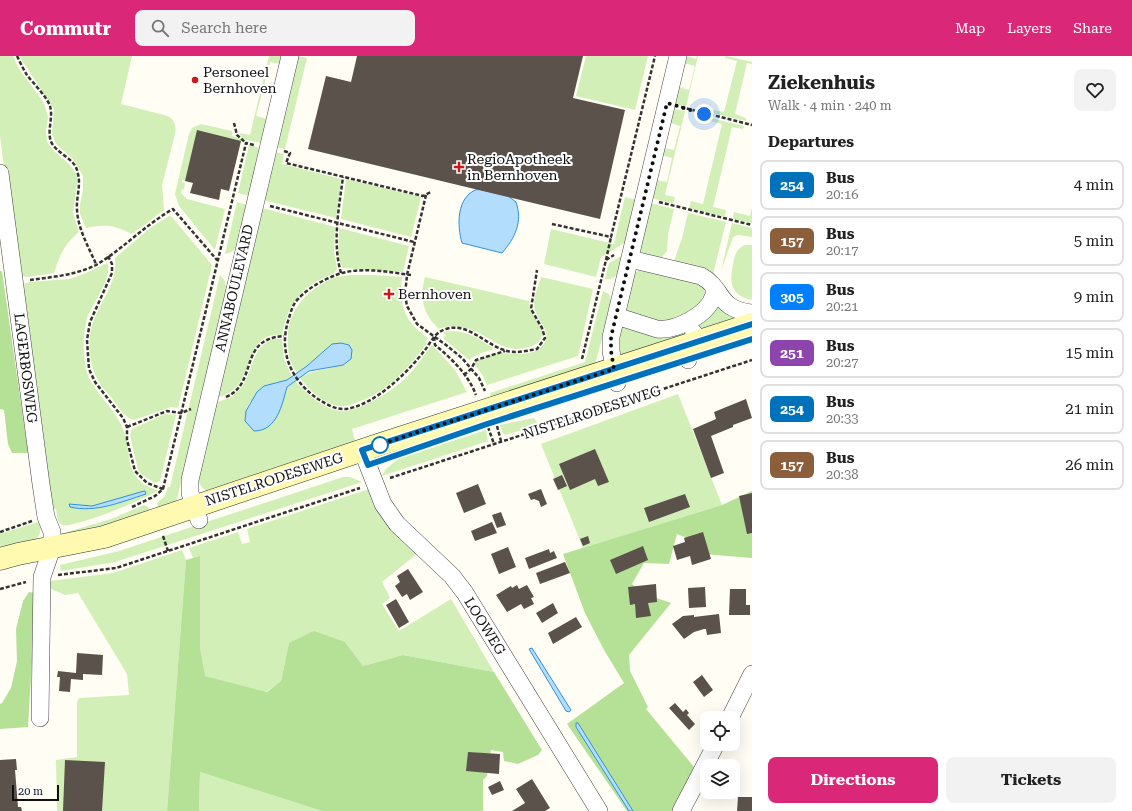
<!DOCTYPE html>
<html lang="en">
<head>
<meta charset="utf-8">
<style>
  :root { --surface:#fff; --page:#f2f2f2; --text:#222; --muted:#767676; --line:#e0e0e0; --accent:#db2777 }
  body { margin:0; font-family:"Roboto Serif",serif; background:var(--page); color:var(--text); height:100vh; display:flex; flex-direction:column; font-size:15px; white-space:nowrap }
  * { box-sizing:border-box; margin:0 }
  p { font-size:13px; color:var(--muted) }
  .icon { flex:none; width:22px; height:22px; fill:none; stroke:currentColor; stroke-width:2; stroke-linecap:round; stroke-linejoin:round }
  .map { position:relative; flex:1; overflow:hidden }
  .details { display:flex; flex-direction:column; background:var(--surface); width:380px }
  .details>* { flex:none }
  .badge { padding:0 8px; border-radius:6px; font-size:14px; line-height:26px }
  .buttons { position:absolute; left:700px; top:655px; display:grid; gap:8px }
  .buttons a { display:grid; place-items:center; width:40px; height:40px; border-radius:8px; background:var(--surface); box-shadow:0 4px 16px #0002; font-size:20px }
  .scale { position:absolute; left:12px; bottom:10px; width:47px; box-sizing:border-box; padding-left:4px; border:2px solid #111; border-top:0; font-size:11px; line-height:14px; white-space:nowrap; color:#111; -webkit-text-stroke:3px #fff; paint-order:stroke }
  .you { position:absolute; width:20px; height:20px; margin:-10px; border:3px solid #fff; border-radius:50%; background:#1a73e8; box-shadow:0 0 0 6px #1a73e833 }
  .map>.badge { position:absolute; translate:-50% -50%; box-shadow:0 0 0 2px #fff }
  h2 { padding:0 16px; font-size:15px; line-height:36px }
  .round { display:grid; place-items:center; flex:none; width:42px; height:42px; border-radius:8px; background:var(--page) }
  .overview { display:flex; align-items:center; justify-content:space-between; height:68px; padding:0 16px }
  h1 { font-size:19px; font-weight:700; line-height:30px }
  .button { display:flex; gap:8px; margin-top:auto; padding:8px 16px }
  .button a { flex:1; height:46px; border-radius:8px; background:var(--accent); color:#fff; font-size:16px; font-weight:700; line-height:46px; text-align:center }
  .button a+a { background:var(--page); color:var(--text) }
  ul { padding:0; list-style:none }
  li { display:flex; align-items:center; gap:12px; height:50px; margin:0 8px 6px; padding:0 8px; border:2px solid var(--line); border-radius:8px }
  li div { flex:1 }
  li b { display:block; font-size:15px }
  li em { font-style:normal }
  li .badge { min-width:44px; font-weight:700; text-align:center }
  header { display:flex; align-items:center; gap:24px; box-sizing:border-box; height:56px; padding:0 20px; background:var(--accent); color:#fff }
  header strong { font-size:19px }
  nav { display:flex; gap:22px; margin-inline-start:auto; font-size:14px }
  .search { width:280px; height:36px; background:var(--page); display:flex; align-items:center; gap:10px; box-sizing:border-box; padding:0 14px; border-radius:8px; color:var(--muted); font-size:15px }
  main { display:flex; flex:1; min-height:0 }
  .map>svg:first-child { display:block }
</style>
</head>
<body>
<header>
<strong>Commutr</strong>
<div class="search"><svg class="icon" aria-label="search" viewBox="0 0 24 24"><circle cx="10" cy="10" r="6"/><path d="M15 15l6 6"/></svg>Search here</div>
<nav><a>Map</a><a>Layers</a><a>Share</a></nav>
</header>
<main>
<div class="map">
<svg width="752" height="755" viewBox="0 0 752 755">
  <rect width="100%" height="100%" fill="#fffdf4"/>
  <!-- green -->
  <path fill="#d2efb8" d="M0 0H13L19 13 44 47 48 61 46 74 47 86 54 95 70 109 77 119V127L73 157 79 176C64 189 60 198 54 217L27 221 18 219 0 80Z
    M19 0H132L121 48 168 60C174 64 177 70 175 78L162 129 164 154 132 178C114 169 106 168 86 172L80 158V149L83 134V120L73 103 56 88 52 78 54 53Z
    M269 0H282L280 8 270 6 264 30 274 32 273 39 262 37 256 60 267 63 261 87 243 83 239 77 250 79Z
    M298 0 307 2 285 93 276 91Z
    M586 0H648L635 54 576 40Z
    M686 0 696 3 697 0H698L686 51 675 48 678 31 689 34 695 10 684 7Z
    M726 0 752 6V8L747 7 735 58 746 62V65L712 57 713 54 724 56 737 5 725 2Z
    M673 53 685 55 665 139 675 141 673 148 652 142 656 124 667 126 672 102 662 99 664 92 674 94 680 70 670 67Z
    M711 62 744 70 743 73 732 71 713 151 726 154 725 161 689 152 691 145 703 148 722 68 710 65Z
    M201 68 232 75V80L242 83 240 87 199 77 188 125 182 124V126L185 127 184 134 182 133 181 137 187 143 225 153 215 194 179 150 175 138 189 78 192 72Z
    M249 89 261 92 249 140 238 137Z
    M275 96 284 98 282 108 341 123 336 162 263 144Z
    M346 123 421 141 411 181 341 163Z
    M625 141 636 144 626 186 601 201 596 221 544 208 551 173 614 188Z
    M237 146 247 149 237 190 232 196 225 198Z
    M650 147 674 153 668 178 667 195 661 202 642 197 640 193Z
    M752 151V167L733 163 734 156 750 160Z
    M262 152 335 171 334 195 337 213C334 219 327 220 321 223 296 236 288 251 282 279 252 275 251 307 241 325 236 334 225 340 216 342Z
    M688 157 726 166 713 218 673 208 682 182Z
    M169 160 172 161 212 209 178 352 171 351 134 364C124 362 117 349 111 341 106 336 101 330 98 324 87 306 87 277 96 259 105 238 117 226 115 202L150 172Z
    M732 167 752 172V181L738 179 733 181 721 215Z
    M339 172 409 190 403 216 343 212C336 203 339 183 339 172Z
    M746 189H752V244C731 240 729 227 733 208 735 199 736 192 746 189Z
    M623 199C620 210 620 225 605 223L609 207Z
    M107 207C114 220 92 248 87 262 86 268 84 275 84 280 83 293 84 311 89 322 97 338 111 350 119 365 135 390 119 424 158 434 151 441 72 473 63 469 57 467 57 459 56 453L51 454 20 232 24 228 29 226 69 223 84 218Z
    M640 213 694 222 704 231 705 238 703 250 662 270 635 264 626 254 633 219Z
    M220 219 225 225 227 234 177 443 175 447 159 457 157 447 165 440 168 431H170Z
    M350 219H374L402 221C398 249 405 266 428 282L426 285 427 287C409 311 388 336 358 346 352 348 346 351 340 350 325 349 308 333 300 322 317 311 334 315 351 303L332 288 307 310 297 317C290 308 288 299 288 288 285 259 304 236 329 224 335 221 343 220 350 219Z
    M425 221 529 245C529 258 543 270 542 279 541 286 535 289 529 291 502 299 492 280 469 273 459 270 449 268 439 273 423 258 419 242 425 221Z
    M541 221 593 233 578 300 487 329 483 320 475 309V306C482 302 490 298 498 297 511 297 529 301 540 292 558 276 533 263 534 248 534 239 539 229 541 221Z
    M603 235 609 238 612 248 593 315 493 348 490 337 585 306Z
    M714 246 743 260 697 281 699 268Z
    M688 269V284L625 301C614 293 618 282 621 270Z
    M453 275C470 276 481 284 494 293L478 298 469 304 443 282 446 279 443 276Z
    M272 283H282L284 303 292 321 250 346 246 355 245 365 295 325C308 338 321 352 340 355 358 357 392 335 405 323 415 313 423 300 432 289L455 314 467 336 352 373 355 385 354 387 211 437C203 434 200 430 198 423L214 347C221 345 228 343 234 339 254 324 248 294 272 283Z
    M678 338 722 449 583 492 541 388Z
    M165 358 176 359 160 425 155 427 141 418 138 414 130 379 132 373Z
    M534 362 539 369 508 378 505 379 502 376 500 369Z
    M486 374 488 385 382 420 386 413 398 403Z
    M343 421H350L362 426 115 506 61 515 60 509 119 495Z
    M369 433 418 497 382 526 390 542 382 548 399 575 451 543 494 616 403 599 363 610 345 586 289 587 281 625 266 636 204 620 200 592V501L193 502 189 492 238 476 242 488 250 486 247 473Z
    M144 449 148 451 151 460 69 480 64 477 111 463Z
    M41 465C43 491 20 492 0 500V478Z
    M182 494 186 504 167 755H57L56 704 77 701V646L79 642 129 639 127 618 78 537 65 539 49 532 50 525 113 517Z
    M200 716 322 755H199Z"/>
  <!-- forest -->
  <path fill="#b4e196" d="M0 215H2L28 397H12L8 388 4 354 0 353Z
    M752 435V502L704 498 692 484 677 478 669 508 644 507 632 528 642 537 671 547 629 599 630 615 648 651 646 653 694 711 672 755H627L567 668 624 627 604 594 585 557 563 498 722 449Z
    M200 500V592L205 620 267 636 281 625 289 587 314 575 345 586 363 610 403 599 494 616 542 694 538 699 518 708 504 705 503 696 491 694 487 720 483 724V755H322L200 716 199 755H167L186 504Z
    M29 536 36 537 28 671 0 673V648L2 647 11 632 17 605 16 573 23 545Z"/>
  <!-- water -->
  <path fill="#b3ddfc" stroke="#3290dc" d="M478 133 508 140 516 146C523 166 515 182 502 197L462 187C457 170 456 140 478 133Z
    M341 287 349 289 352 294 351 303 343 309 309 315 287 331C282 349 277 375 254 375L245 365 246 355 257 336 264 330 287 324 307 310 332 288Z
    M144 435H145L146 438C121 446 96 457 70 451L69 448 92 450Z
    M532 592 571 654 569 656 566 655 529 593Z
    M576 667H578L633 755H629L576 671Z"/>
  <!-- building -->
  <path fill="#5b524c" d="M357 0H583L573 42 625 54 600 163 308 93 326 20 351 26Z
    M197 74 241 85 229 135 221 133 219 144 190 137 193 127 185 125Z
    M746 343 752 362 733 369V371L711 380 724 417 711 422 693 373 716 363 714 356Z
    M595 393 609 426 598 430 595 423 570 434 559 408Z
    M562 419 567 430 558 434 553 423Z
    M478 428 486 448 464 457 456 437Z
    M541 433 547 448 541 451 539 445 534 443 531 444 528 438Z
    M752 437V477L747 478 739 440Z
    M685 438 690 451 649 466 644 452Z
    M501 456 506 469 497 472 492 459Z
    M492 466 497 477 475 485 471 475Z
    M703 476 711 503 692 509 690 500 677 504 673 490 685 486 684 482Z
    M588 480 590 487 583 490 580 483Z
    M643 490 648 504 616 518 610 504Z
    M508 491 516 511 499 518 491 498Z
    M549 493 550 497 554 495 557 502 529 513 525 502Z
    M565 506 570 517 540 528 536 517Z
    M408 513 423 536 410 544 407 538 402 541 395 530 400 526 397 520Z
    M656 528 657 546 648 547 651 560 636 562 635 548 630 549 628 531Z
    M517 529 519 533 527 529 534 541 531 542 534 548 524 553 521 548 507 556 496 539 511 530 512 532Z
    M705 531 706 551 689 552 688 532Z
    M730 533H746V549H750V559H729Z
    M396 543 409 566 399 572 386 549Z
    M553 547 558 557 542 567 536 557Z
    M719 558 721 577 707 579 706 573H704L694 576 684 583 672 568 683 560 694 559V561Z
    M576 561 582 571 553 588 548 577Z
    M77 597 103 599 102 619 83 618V624L71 623 70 636 59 635 60 621H57L58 615 76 617Z
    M702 619 713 634 704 641 693 626Z
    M675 647 683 656 686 653 689 657 687 659 695 668 689 674 669 652Z
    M468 696 500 698 499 718 466 715Z
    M16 703 17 714H15L18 751H21L22 755H0V704Z
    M65 704 105 706 102 755H63Z
    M532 723 550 752 545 755H512L525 747 516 733Z
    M500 725 504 734 492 739 488 731Z
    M738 741H752V755H737Z"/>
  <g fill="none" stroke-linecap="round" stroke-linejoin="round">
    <!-- street casing -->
    <g stroke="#444" stroke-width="18">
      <path id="street" d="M0 117 41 428 46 461 52 476V492L42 521 40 662
        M630 203 701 220C725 233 716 253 752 257
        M616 260 657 273C676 275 708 259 714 239 715 237 714 233 713 230
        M688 304 694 277
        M617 327 611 295V281L678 0
        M362 394 383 448 397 468 452 520 465 537 599 755
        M199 464 190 437V424L290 0
        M730 662 752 618
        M681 755 716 688"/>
    </g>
    <!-- secondary casing -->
    <g stroke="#333" stroke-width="23">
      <path id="secondary" d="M0 503 18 498 104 481 378 389 752 268"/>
    </g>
    <!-- path -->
    <path stroke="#333" stroke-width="2.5" stroke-dasharray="4 2" stroke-linecap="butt" d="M17 0C20 6 23 13 27 19 33 27 47 41 50 50 54 63 45 78 53 89 61 100 76 103 78 118 81 130 76 142 77 154 78 173 89 192 96 208
      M681 51 752 69
      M234 67 237 79 246 87
      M284 95 290 97 286 107 423 140 431 136
      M426 139 407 219 405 239 407 250 417 268 446 289 462 302 479 322 485 335
      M659 146 752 169
      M270 150 414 186
      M552 168 611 181 655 0
      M108 200 112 208V217L90 266 87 284 89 313 95 326 123 362 127 371V384L135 415 147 427 163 433
      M606 204 611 181
      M341 217C332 186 339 152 343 121
      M411 219C388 216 359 210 336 219 323 224 308 232 298 243 293 248 291 255 289 262 278 294 290 324 318 343 326 348 336 354 346 353 375 349 408 316 425 294 431 286 435 276 446 273 467 266 485 288 504 294 514 298 526 295 537 293L545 282 542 272 531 253 537 214
      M30 224C52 221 76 219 96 209 123 193 145 169 173 153L217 204
      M434 281 435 289C451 302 468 318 476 339
      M582 303 606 204 614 199
      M464 319 471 313 476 304 505 295
      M226 341C259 327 237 283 284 280
      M497 370 501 385
      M127 371 167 355 181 357 191 353
      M488 371 494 388
      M390 422 752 304
      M132 451 155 440 163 433 246 87 254 89
      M0 476 32 465
      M163 480 168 495
      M58 519 116 512 360 432
      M0 533 26 526"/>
    <!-- street -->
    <use href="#street" stroke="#fff" stroke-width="17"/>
    <!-- secondary -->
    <use href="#secondary" stroke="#fffaaf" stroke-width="22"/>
  </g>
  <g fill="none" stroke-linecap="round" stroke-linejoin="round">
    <!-- line casing -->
    <g stroke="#fff" stroke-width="9">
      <path id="line" d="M752 268 362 394 368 409 487 368 752 283"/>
    </g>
    <!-- line -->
    <use href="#line" stroke="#0072bc" stroke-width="6"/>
    <!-- walk -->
    <path stroke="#111" stroke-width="4" stroke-dasharray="0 7.2" d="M380 389H378L614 313 611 295V281L667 47 704 58"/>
  </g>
  <!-- markers -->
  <g fill="#d11818" stroke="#fff" stroke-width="1.5">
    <circle cx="195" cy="24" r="4"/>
    <path d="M457 105h4v4h4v4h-4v4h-4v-4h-4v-4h4z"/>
    <path d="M387 232h4v4h4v4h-4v4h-4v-4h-4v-4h4z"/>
  </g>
  <circle fill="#fff" stroke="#0072bc" stroke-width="2" cx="380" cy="389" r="8"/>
  <g text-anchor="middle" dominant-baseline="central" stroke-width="4" stroke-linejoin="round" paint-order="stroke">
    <!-- poi labels -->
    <g font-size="14" fill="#111" stroke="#fff" text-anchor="start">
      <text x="203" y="16">Personeel<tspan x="203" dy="16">Bernhoven</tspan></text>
      <text x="467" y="103">RegioApotheek<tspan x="467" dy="16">in Bernhoven</tspan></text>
      <text x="398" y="238">Bernhoven</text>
    </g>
    <!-- street labels -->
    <g font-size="14" fill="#111" stroke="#fff">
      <text transform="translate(234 232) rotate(-77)">ANNABOULEVARD</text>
      <text transform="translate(26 312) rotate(83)">LAGERBOSWEG</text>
      <text transform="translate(592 356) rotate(-18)">NISTELRODESEWEG</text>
      <text transform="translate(274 423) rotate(-18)">NISTELRODESEWEG</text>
      <text transform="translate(485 570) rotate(58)">LOOWEG</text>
    </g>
  </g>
</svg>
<div class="buttons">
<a><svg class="icon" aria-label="locate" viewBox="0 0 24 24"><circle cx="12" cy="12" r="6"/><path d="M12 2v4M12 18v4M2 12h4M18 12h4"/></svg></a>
<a><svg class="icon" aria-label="layers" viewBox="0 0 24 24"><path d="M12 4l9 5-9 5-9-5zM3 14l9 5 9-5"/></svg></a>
</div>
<div class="scale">20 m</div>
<div class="you" style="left:704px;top:58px"></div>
</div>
<section class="details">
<div class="overview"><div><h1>Ziekenhuis</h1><p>Walk · 4 min · 240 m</p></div><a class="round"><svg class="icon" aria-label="heart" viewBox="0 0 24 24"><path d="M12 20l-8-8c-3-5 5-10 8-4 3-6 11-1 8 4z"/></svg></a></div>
<h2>Departures</h2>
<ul>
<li><span class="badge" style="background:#0072bc;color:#fff">254</span><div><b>Bus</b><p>20:16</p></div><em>4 min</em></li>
<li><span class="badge" style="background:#8b5e3c;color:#fff">157</span><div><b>Bus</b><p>20:17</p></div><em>5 min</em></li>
<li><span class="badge" style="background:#0080ff;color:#fff">305</span><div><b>Bus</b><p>20:21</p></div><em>9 min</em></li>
<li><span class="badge" style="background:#8e44ad;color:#fff">251</span><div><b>Bus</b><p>20:27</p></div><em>15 min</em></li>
<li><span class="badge" style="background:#0072bc;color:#fff">254</span><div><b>Bus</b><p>20:33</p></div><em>21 min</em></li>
<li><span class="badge" style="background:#8b5e3c;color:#fff">157</span><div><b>Bus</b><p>20:38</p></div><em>26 min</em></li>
</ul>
<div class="button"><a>Directions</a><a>Tickets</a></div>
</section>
</main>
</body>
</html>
